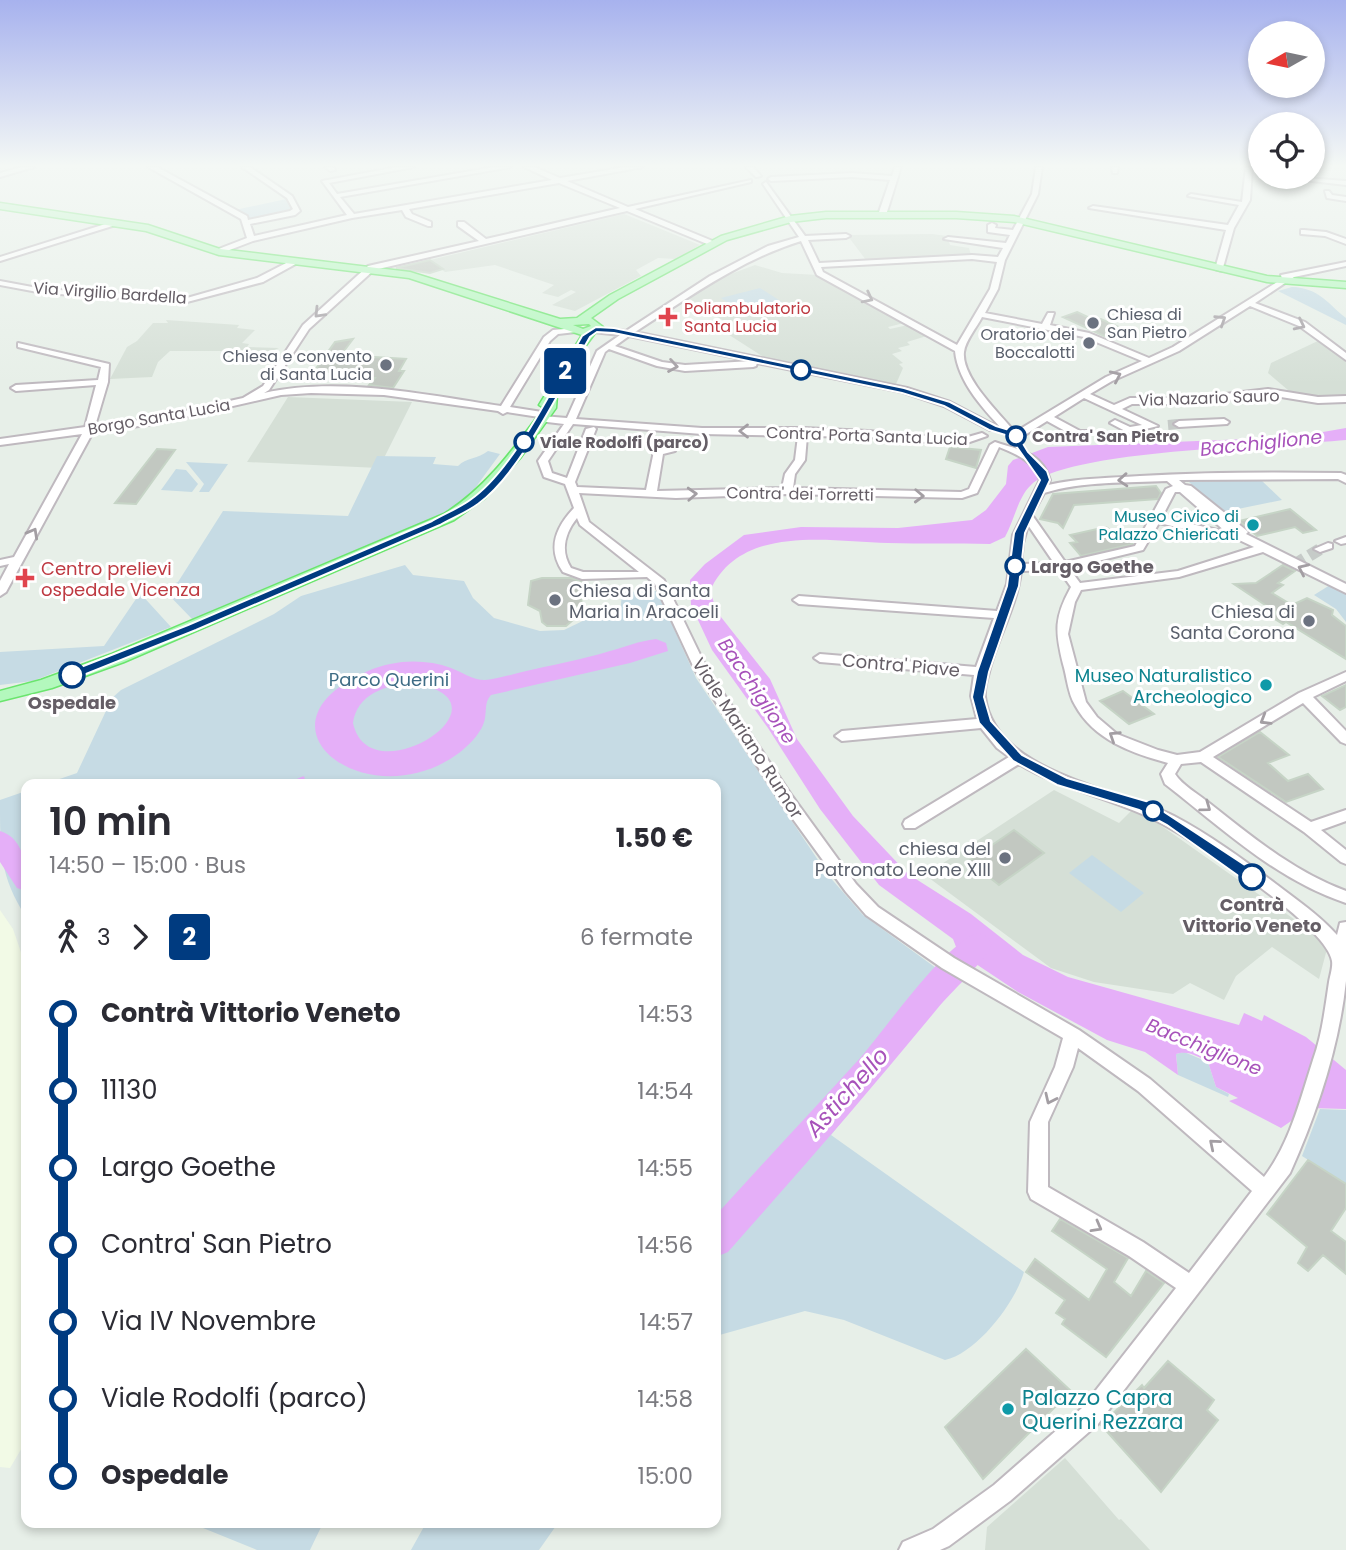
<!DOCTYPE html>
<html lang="it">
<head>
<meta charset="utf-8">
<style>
  :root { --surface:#fff; --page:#f2f2f3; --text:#2b2b33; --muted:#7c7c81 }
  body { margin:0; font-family:Poppins,sans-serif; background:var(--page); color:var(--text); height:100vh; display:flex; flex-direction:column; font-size:26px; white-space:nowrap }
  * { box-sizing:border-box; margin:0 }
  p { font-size:23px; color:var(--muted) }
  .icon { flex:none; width:38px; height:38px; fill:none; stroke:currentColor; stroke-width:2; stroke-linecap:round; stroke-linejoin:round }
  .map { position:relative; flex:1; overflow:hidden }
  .details { position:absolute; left:21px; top:779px; width:700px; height:749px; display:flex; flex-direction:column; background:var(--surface); border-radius:14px; box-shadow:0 4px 10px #0003 }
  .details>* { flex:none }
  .badge { padding:0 14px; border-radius:5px; font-size:24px; line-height:46px }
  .needle { width:46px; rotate:261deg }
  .controls { position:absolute; left:1248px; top:21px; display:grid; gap:14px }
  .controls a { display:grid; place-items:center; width:77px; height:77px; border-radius:50%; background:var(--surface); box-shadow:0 4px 10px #0003; font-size:35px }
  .map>.badge { position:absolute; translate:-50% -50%; box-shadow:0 0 0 4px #fff }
  .legs { display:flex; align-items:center; gap:10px; height:77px; padding:0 28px; font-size:23px }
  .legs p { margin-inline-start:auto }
  .overview { display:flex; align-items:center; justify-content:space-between; height:119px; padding:0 28px }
  h1 { font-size:38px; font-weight:600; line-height:52px }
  ul { padding:0 28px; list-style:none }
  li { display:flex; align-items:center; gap:24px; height:77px; font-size:26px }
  li i { display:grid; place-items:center; width:10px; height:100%; margin:0 9px; background:currentColor }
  li i::after { content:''; width:18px; height:18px; margin:-9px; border:5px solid; border-radius:50%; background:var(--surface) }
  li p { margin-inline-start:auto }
  li:first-child i { background:linear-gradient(#0000 50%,currentColor 0) }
  li:last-child i { background:linear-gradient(currentColor 50%,#0000 0) }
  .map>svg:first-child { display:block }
</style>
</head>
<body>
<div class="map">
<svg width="1346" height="1550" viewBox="0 0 1346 1550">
  <rect width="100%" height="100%" fill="#e7efe8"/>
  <!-- education -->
  <path fill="#d5dfd6" d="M624 214 700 245 676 259 658 258 636 270 641 276 575 311 552 305 576 292 571 290 558 297 542 293 554 285 495 265 445 272 430 260Z
    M932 234 947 236 950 245 969 248 971 255 866 260 847 235Z
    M755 265 782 273 818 275 904 323 888 327 890 329 908 325 930 335 907 342 910 345 898 348 902 351 892 354 903 363 899 364 903 368 896 384 765 358 723 331 733 327 687 297 715 280Z
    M166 320 239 325 237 328 255 330 242 343 249 344 247 347 279 348 272 351H170L158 362 152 377 110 379 127 347 137 341 153 323H168Z
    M1320 340 1346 362V399L1295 396 1268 373 1271 363Z
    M288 397 412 402 379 468 247 462Z
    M1054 790 1119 823 1132 810 1146 815 1308 929 1327 949 1319 979 1272 947 1236 976 1224 1000 1190 983 1173 994 1094 982 1051 968 925 875Z
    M1065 1458 1119 1520 1121 1519 1150 1550H985L987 1527Z"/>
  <!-- medical -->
  <path fill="#f2fae6" d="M0 910 13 929 26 967V1441L10 1468 0 1467Z"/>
  <!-- green -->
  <path fill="#c6dbe4" d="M291 198 297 209 292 213 247 222 230 211Z
    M1292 287C1319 288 1327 303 1346 318V325L1278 291Z
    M760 288 782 302 744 313 721 298Z
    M488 451 500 454 462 506 193 620 162 588 178 582 223 511 348 516 377 456 436 457 433 464 458 466C467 457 478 459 488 451Z
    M186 462 228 464 209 492H199L204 484Z
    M176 469 186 470 198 484 192 492 161 490Z
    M1261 480 1282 500 1223 512 1189 482Z
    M405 565 413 575 464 581 473 598 494 618 540 631 564 630 595 615 620 617 622 592 657 591 696 678 828 875 863 915 954 981 905 1034 874 1081 831 1135 1024 1272C1015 1303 977 1353 945 1360L844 1320 805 1311 716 1336V784H45L77 773 112 698 121 690 274 614 301 596Z
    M1330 585 1346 593V622L1336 609 1314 595Z
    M140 593 171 627 33 681 0 685V652L104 646Z
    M26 791V917C0 876 0 852 0 800Z
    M1092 855 1144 893 1121 912 1069 873Z
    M1184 1052 1208 1062 1216 1087 1229 1094 1228 1097 1178 1075 1176 1054Z
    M1320 1109 1346 1110V1184L1302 1156Z
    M206 1523V1522L323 1523 310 1550H257L203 1528Z
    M426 1523V1522L558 1523 539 1550H411Z"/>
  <!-- water -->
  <path fill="#e5aff8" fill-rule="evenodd" d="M1346 428V440C1286 446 1067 449 1031 485 1018 497 1014 521 1005 537L990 544C956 543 922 544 888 543 828 541 740 524 710 591L717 612 770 679 797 739 853 816 908 874 971 914 1023 955 1068 977 1239 1025 1244 1013 1262 1021 1264 1015 1306 1037 1346 1070V1109L1310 1108 1281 1128 1229 1101 1238 1098 1216 1087 1208 1062C1197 1056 1188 1050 1176 1054L1178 1075 1145 1052 1107 1040 1018 992 958 952 953 939 879 885 820 809 768 728 712 650 691 605 690 580 705 564 744 535 801 527 898 528 972 520 986 510 1006 484 1008 466 1013 460 1048 447 1294 437Z
    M656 639 666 643 668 651 630 663 491 695C483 703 488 714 483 725 479 735 468 746 459 753 369 820 242 726 368 671 393 660 424 658 451 668 462 672 472 680 485 680 497 679 510 675 522 672 551 665 581 660 610 651 625 647 639 641 656 639ZM416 684C519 702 369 798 353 723 357 693 389 683 416 684Z"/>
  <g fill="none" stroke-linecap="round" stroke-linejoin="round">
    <!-- stream -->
    <path stroke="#e5aff8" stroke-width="3.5" d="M290 784 303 778"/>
    <!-- river -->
    <path fill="#e5aff8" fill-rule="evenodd" d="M0 831C26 839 26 869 26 891L17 888 0 862Z
      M978 933 988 937 992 945C982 964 952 991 937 1009 869 1092 799 1172 728 1252L716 1257V1215C764 1162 813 1110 861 1057 887 1027 943 945 978 933Z"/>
  </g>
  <!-- building -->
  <path fill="#c2c8c1" stroke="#c6d4c6" stroke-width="2" d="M430 260 443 269 430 273 396 268Z
    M1077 312 1096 321 1101 319 1123 329 1104 336 1063 317Z
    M353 339 341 355 406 359 399 371H404L393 388 369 385 375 378 315 370 335 342Z
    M950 447 981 450 976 468 946 459Z
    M157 449 175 450 136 504 115 503Z
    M1156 486 1161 493 1158 499 1074 505 1063 528 1058 523 1040 519 1053 494Z
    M1290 509 1316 530 1303 533 1295 527 1257 536 1239 521Z
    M1106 527 1133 544 1081 556 1070 543 1077 542 1070 535Z
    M1283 565 1295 571 1278 583 1283 585 1272 593 1292 605 1307 598 1333 610 1332 615 1346 626V659L1286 622 1283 624 1270 616 1277 613 1234 584 1256 583Z
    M542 578H571L583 582 581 606 574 608 573 620 566 626H547L542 622 540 611 528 605 531 581Z
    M1346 685V707L1340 710 1322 696Z
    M1123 691 1154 714 1129 724 1100 701Z
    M1260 732 1289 755 1268 763 1288 781 1308 774 1323 789 1286 802 1218 757Z
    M1014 830 1044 853 999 885 969 861Z
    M1308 1160 1346 1184V1208L1331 1231 1346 1242V1274L1323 1255 1308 1271 1298 1263 1307 1247 1267 1214Z
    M1060 1219 1128 1258 1114 1282 1131 1296 1146 1271 1164 1283 1106 1357 1062 1324 1065 1319 1056 1313 1065 1300 1026 1272 1035 1259 1089 1300 1107 1269 1052 1231Z
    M1026 1349 1071 1391 983 1479 945 1427Z
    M1168 1361 1214 1400 1207 1410 1218 1420 1161 1492 1101 1425 1142 1385 1144 1388Z"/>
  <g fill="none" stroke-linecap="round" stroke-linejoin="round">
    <!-- minor-tunnel-far1 -->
    <path stroke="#c6cbc8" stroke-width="10" stroke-dasharray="10 5" stroke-linecap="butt" d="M1168 425 1179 424"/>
    <!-- minor-tunnel -->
    <path stroke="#c6cbc8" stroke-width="12" stroke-dasharray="12 6" stroke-linecap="butt" d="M1294 565 1320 549"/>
    <!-- minor casing -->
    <g stroke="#bfb9bf" stroke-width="4">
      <path id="minor" d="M22 167H34L0 177V173Z
        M148 167H157L247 216 248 220 290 211 293 209 287 198 242 167H250L292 196 300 211 295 215 250 224 254 236 347 215 322 181 397 167H414L329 183 337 194 494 167H511L340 197 354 214 552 180 524 167H534L560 178 626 167H643L567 181 628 207 751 180V182L635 209 715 242 716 244 712 246 627 211 374 270 309 329 269 390 264 393C338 376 427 395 501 406L544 337 553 330 576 328V332L558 334 550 341 510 407 542 412V416L567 418 597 351 620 335 593 332V328L626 331 710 276 768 246 799 237 763 184 766 182 805 236 846 234 850 236 846 238 808 240 819 263 972 255 998 257 1003 248 944 239 948 237 1006 243 1010 235 988 232V225L992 223 996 225 995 228 1013 230 1032 194 1036 167H1042L1038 194 1005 260 998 289 985 313 1042 324 1048 313H1054L1050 325 1089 333 1149 358 1173 347 1282 279 1281 275 1346 262V266L1294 277 1255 303 1305 322 1346 353V360L1299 326 1250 306 1179 351 1112 381 1090 394 1114 405 1130 398H1191L1268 389 1318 397 1346 396V402L1318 403 1268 395 1191 404H1132L1122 409 1158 426 1129 433 1110 423 1115 420 1130 427 1142 425 1084 398 1054 417 1080 431H1087V435L1076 437 1047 421 1020 438H1012V434L1106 377 1142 361 1084 337 982 317C977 327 965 341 964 352 961 377 999 413 1014 431L1006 433C985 411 958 383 955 351L817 275 801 241C740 260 688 298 635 332L907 388 950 402 996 426V430H990L944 406 902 392 757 363 756 366 753 367 685 371 657 366 609 349 605 352 576 419 702 428H803L868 431 961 439 982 433 987 436 961 445 868 437 807 436 805 460 795 474 793 488 961 492 969 489 990 445 995 442C1018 450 1041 451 1050 480L1048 485C1078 478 1109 478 1140 476 1207 472 1274 472 1341 473L1346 475V483L1338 479 1179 480 1185 485 1191 486 1246 530 1248 532 1246 534 1346 584V593L1263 552 1179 577 1081 590 1075 602 1068 634 1086 702 1097 717 1117 734 1158 750 1177 755 1200 752 1299 693 1346 672V681L1313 697 1346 731V744L1341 742 1303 703 1213 757 1311 822 1346 810V821L1321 830 1346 850V864L1341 862 1304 832 1201 762 1181 764 1175 774C1182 785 1198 794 1208 802 1251 836 1294 872 1346 891V903C1276 880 1222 828 1165 784L1161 774 1168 763C1132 753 1094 740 1075 705 1068 694 1067 677 1063 664 1055 631 1054 618 1071 587L1059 570 1021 571C1017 606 997 639 989 672 987 680 984 688 985 697 995 774 1117 787 1174 816 1210 835 1244 860 1276 884 1297 900 1319 915 1337 935L1340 923 1346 922C1346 941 1346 962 1346 981 1339 1047 1317 1113 1290 1173L1098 1424 1010 1501 949 1546 940 1550H899L903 1542 933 1529 994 1485 1082 1408 1176 1288 1129 1256 1031 1199 1028 1192 1030 1122 1055 1067 1063 1038 942 968 866 915 846 892 782 804 695 670 655 584 647 577 582 579 563 572C547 549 555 528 574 508L565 484 544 477 538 461 564 424 539 421V417L507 412 503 414 498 411 384 395 311 393 281 395 154 424 93 432 6 592 0 596V581L9 564 0 566V560L14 557 82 434 0 445V439L85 427 96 385 16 391 11 388 16 385 98 380 101 367 18 347V343L109 364 108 382 95 426 154 418 243 398 263 386 303 325 368 266 479 241 458 226V222H464L486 239 620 208 559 183 409 209 412 214 431 222V226H428L406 217 402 210 352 218 253 241 219 254 215 252 216 250 247 238 241 219ZM972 259 997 262 990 289 957 345 823 272 821 267ZM629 336 751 361 685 365 662 362 615 346ZM573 424 702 434 798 436 795 460 785 474 782 488 657 491 663 454 675 451C671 446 658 446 654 451L646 490 577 487 575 482 596 429 594 427 586 429 567 478 552 473 548 461ZM999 447C1016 454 1034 461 1040 480L1013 535 1007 584 997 611 799 596 793 600 799 604 994 618 976 667 820 654 814 658 820 662 974 675 971 696 977 719 842 731 835 736 842 741 981 728 997 748 1009 757 905 820 903 824 905 828H915L1019 764C1057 787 1101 796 1142 814 1179 829 1326 923 1332 961 1333 967 1330 976 1329 982 1325 1008 1322 1035 1313 1060 1300 1100 1290 1143 1264 1177L1150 1079 1079 1030 954 958 878 907 856 884 792 796 707 669 664 580 589 522 579 493 676 498 787 494 962 498 977 493ZM1167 481 1173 486 1166 489 1135 546 1065 562 1032 515 1044 493C1083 481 1127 483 1167 481ZM1175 492H1180L1226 532 1162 517ZM577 518 580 525 639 572H583L571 568C560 551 565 533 577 518ZM1159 523 1229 539 1235 538 1254 547 1178 571 1080 583 1069 568 1143 550ZM1028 525 1054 563 1021 564 1023 543ZM1078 1048 1138 1091 1252 1191 1189 1273 1143 1242 1048 1187V1122L1073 1067Z
        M325 167H333L335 170 330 171Z
        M746 167H753L761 176 756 177Z
        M895 167H901L886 215 882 217 878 215 890 180 852 177 771 181 768 179 771 177 852 173 892 176Z
        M1112 167H1118L1117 173H1113Z
        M1246 167H1252L1250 200 1234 228 1222 271 1215 269 1226 230 1089 208 1093 206 1228 225 1239 205 1188 196 1191 194 1242 202Z
        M1291 177 1346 181V185L1294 179Z
        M1325 191H1329L1332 195 1346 197V201L1327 198Z
        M115 221 122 223 0 261V257Z
        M1304 230 1326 232 1346 239V244L1325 236 1301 234V230Z
        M294 259 301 261 263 282 187 302 43 293 0 285V281L43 289 187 298 257 278Z
        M1224 419 1229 422 1227 424 1179 427 1174 424 1179 421Z
        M1346 537V543L1341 544 1335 541Z
        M1328 543 1332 544V548L1320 552 1314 549Z"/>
    </g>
    <!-- major casing -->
    <g stroke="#6ae56d" stroke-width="3">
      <path id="major" d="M0 203 148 225 220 249 410 272 560 319 577 318 610 295 721 236 790 216 826 212H956L1014 216 1267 276 1346 282V288L1267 282 1014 222 956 218H826L791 222 727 240 618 299 591 318 603 327 595 333 581 352 557 395 556 408 521 457 485 498 454 520 124 662 52 688 0 701V691L41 680 112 654 444 514C487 487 514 448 544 408L539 405 582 335 409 278 219 255 146 231 0 209ZM589 324 591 326 583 329 573 325Z"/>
    </g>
    <!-- minor -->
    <use href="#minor" fill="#fff" fill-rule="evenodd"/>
    <!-- major -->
    <use href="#major" fill="#b3f8bd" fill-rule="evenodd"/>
  </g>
  <!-- one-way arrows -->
  <defs><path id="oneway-chevron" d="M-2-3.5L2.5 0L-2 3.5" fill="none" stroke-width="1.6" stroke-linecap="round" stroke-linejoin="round" transform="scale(1.75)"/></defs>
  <g stroke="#a39ea3">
    <use href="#oneway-chevron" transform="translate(868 298) rotate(27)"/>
    <use href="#oneway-chevron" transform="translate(319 313) rotate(134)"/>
    <use href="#oneway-chevron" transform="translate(1221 320) rotate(-33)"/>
    <use href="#oneway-chevron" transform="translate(1300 325) rotate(26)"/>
    <use href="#oneway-chevron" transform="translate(673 366) rotate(10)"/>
    <use href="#oneway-chevron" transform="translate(1116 376) rotate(-25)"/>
    <use href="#oneway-chevron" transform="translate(744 431) rotate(180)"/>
    <use href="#oneway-chevron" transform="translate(1123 480) rotate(176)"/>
    <use href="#oneway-chevron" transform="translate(692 494) rotate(-3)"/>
    <use href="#oneway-chevron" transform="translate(919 496) rotate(2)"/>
    <use href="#oneway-chevron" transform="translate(33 533) rotate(-61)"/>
    <use href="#oneway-chevron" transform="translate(1303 569) rotate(-155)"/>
    <use href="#oneway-chevron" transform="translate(1265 720) rotate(149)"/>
    <use href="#oneway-chevron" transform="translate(1114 736) rotate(-147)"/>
    <use href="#oneway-chevron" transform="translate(1206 807) rotate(36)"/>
    <use href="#oneway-chevron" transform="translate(1050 1099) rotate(115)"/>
    <use href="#oneway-chevron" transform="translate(1214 1144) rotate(-140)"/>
    <use href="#oneway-chevron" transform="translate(1097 1227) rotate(29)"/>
  </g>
  <!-- sky -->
  <linearGradient id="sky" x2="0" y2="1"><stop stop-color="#a7b2ee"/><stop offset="0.43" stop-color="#f4f8f5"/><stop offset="1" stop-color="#f4f8f5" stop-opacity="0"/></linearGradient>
  <rect width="1346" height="384" fill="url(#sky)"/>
  <!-- line-1 -->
  <path fill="#003b80" stroke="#fff" stroke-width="2" d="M596 327 614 328 904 388 950 402 996 426 1016 432 1028 452 1047 471 1050 480 1025 533 1019 586 989 672 984 697 991 721 1022 755 1067 778 1149 802 1257 873V882H1247L1167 825 1139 810 1057 785 1013 761 979 723 972 697 977 672 1007 586 1014 533 1040 480 1009 436 989 430 944 406 902 393 614 333 597 332 590 337C562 385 522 472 478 504 466 513 452 518 440 525L196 630 76 678H68V672L188 625 432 521C444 514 459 508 470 500 514 470 555 383 582 336Z"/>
  <!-- markers -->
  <g fill="#e0444e" stroke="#fff" stroke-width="2.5">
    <path d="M664.5 306.5h7v7h7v7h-7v7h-7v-7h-7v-7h7z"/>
    <path d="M21.5 567.5h7v7h7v7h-7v7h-7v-7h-7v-7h7z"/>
  </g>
  <g fill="#6b7280" stroke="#fff" stroke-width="2.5">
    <circle cx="1093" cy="323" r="7"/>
    <circle cx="1089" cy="343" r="7"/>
    <circle cx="386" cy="365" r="7"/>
    <circle cx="555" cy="600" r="7"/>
    <circle cx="1309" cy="621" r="7"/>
    <circle cx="1005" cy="858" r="7"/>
  </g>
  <g fill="#fff" stroke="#003b80" stroke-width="3.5">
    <circle cx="801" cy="370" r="9"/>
    <circle cx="1016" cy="436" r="9"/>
    <circle cx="524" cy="442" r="9"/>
    <circle cx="1015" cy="566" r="9"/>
    <circle cx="72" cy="675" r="12"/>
    <circle cx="1153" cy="811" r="9"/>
    <circle cx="1252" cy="877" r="12"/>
  </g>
  <g fill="#0f9aa8" stroke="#fff" stroke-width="2.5">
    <circle cx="1253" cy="525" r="7"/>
    <circle cx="1266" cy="685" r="7"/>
    <circle cx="1008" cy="1409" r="7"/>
  </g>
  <g text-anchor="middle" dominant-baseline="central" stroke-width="6" stroke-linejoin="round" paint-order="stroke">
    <!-- far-street labels -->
    <g font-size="16" fill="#655e66" stroke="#fff">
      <text transform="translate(110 293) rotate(4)">Via Virgilio Bardella</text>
      <text transform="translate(1209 398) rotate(-2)">Via Nazario Sauro</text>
      <text transform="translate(159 417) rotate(-10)">Borgo Santa Lucia</text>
      <text transform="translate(867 436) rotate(2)">Contra' Porta Santa Lucia</text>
      <text transform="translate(800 494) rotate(1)">Contra' dei Torretti</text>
    </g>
    <!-- far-health labels -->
    <g font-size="16" fill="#be3a42" stroke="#fff" text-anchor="start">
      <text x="684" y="308">Poliambulatorio<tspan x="684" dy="18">Santa Lucia</tspan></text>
    </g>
    <!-- far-worship labels -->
    <g font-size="16" fill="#5b616d" stroke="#fff" text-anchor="end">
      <text x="1107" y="314" text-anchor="start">Chiesa di<tspan x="1107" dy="18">San Pietro</tspan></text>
      <text x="1075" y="334">Oratorio dei<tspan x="1075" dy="18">Boccalotti</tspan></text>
      <text x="372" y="356">Chiesa e convento<tspan x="372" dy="18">di Santa Lucia</tspan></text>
    </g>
    <!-- far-stop labels -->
    <g font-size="16" font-weight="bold" fill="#655e66" stroke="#fff" text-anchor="start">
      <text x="1032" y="436">Contra' San Pietro</text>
      <text x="540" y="442">Viale Rodolfi (parco)</text>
    </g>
    <!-- far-culture labels -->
    <g font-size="16" fill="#0d838f" stroke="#fff" text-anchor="end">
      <text x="1239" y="516">Museo Civico di<tspan x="1239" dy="18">Palazzo Chiericati</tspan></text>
    </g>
    <!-- stop labels -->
    <g font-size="18" font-weight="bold" fill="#655e66" stroke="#fff">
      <text x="1031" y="566" text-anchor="start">Largo Goethe</text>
      <text x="72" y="702">Ospedale</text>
      <text x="1252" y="904">Contrà<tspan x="1252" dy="21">Vittorio Veneto</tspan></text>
    </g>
    <!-- health labels -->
    <g font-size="18" fill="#be3a42" stroke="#fff" text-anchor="start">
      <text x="41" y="568">Centro prelievi<tspan x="41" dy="21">ospedale Vicenza</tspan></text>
    </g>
    <!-- worship labels -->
    <g font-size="18" fill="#5b616d" stroke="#fff" text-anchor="end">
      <text x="569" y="590" text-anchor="start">Chiesa di Santa<tspan x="569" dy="21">Maria in Aracoeli</tspan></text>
      <text x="1295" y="611">Chiesa di<tspan x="1295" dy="21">Santa Corona</tspan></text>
      <text x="991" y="848">chiesa del<tspan x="991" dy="21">Patronato Leone XIII</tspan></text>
    </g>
    <!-- street labels -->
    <g font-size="18" fill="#655e66" stroke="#fff">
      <text transform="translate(901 665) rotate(5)">Contra' Piave</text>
      <text transform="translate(748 738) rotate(57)">Viale Mariano Rumor</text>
    </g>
    <!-- culture labels -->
    <g font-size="18" fill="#0d838f" stroke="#fff" text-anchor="end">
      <text x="1252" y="675">Museo Naturalistico<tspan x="1252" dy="21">Archeologico</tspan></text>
    </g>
    <!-- park labels -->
    <g font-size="18" fill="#3e6c85" stroke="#fff">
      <text x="389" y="679">Parco Querini</text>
    </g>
    <!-- water labels -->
    <g font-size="19" font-style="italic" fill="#a752ba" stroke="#fff">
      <text transform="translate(1261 443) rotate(-6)">Bacchiglione</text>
      <text transform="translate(757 691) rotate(56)">Bacchiglione</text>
      <text transform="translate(1204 1047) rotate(22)">Bacchiglione</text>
    </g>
    <!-- near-culture labels -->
    <g font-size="21" fill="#0d838f" stroke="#fff" text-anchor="start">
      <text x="1022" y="1397">Palazzo Capra<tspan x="1022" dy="24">Querini Rezzara</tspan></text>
    </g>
    <!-- near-water labels -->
    <g font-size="23" font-style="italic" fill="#a752ba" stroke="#fff">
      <text transform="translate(847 1092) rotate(-48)">Astichello</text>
    </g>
  </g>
</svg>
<div class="controls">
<a><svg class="needle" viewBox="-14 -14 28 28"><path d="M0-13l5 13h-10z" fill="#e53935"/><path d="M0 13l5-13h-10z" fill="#7c7c81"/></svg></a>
<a><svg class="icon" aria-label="locate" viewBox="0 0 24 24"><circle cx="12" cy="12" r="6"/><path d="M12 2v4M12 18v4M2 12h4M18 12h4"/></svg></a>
</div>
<b class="badge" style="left:565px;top:371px;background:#003b80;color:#fff">2</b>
<section class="details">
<div class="overview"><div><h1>10 min</h1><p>14:50 – 15:00 · Bus</p></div><b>1.50 €</b></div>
<div class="legs"><svg class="icon" aria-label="walk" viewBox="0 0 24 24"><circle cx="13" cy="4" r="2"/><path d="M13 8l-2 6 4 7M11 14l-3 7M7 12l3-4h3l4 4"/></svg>3<svg class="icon" aria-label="forward" viewBox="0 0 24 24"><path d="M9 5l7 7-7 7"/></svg><b class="badge" style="background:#003b80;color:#fff">2</b><p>6 fermate</p></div>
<ul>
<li><i style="color:#003b80"></i><b>Contrà Vittorio Veneto</b><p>14:53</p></li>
<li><i style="color:#003b80"></i><span>11130</span><p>14:54</p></li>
<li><i style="color:#003b80"></i><span>Largo Goethe</span><p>14:55</p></li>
<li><i style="color:#003b80"></i><span>Contra' San Pietro</span><p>14:56</p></li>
<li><i style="color:#003b80"></i><span>Via IV Novembre</span><p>14:57</p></li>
<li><i style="color:#003b80"></i><span>Viale Rodolfi (parco)</span><p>14:58</p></li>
<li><i style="color:#003b80"></i><b>Ospedale</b><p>15:00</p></li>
</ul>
</section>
</div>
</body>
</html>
